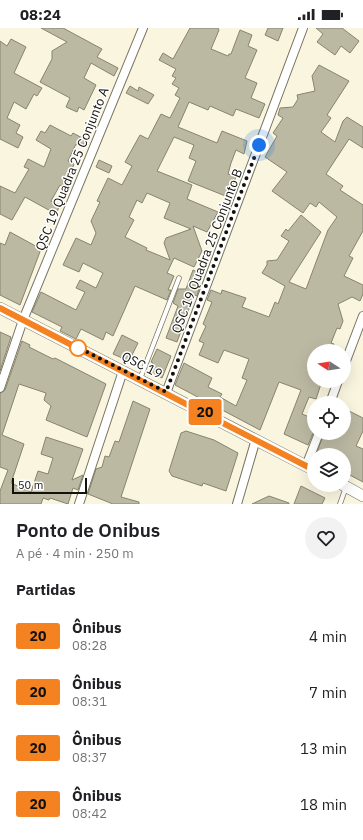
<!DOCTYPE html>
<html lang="pt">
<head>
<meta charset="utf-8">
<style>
  :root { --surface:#fff; --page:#f2f2f2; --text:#202124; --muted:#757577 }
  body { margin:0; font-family:"IBM Plex Sans",sans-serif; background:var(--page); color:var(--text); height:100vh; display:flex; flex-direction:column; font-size:15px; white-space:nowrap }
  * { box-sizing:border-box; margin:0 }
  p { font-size:13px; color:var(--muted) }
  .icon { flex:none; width:22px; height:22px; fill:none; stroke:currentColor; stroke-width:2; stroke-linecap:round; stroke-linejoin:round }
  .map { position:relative; height:476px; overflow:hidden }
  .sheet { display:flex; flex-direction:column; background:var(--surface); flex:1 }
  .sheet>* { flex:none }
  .badge { padding:0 8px; border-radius:3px; font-size:14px; line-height:26px }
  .needle { width:26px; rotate:282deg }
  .tools { position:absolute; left:307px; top:316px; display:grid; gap:8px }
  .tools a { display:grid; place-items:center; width:44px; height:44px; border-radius:50%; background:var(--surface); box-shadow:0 4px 16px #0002; font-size:20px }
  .scale { position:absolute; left:12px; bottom:10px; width:75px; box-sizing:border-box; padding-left:4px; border:2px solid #13110a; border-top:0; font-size:11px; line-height:14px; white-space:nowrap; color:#13110a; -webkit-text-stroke:3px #fff; paint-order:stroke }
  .you { position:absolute; width:20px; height:20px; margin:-10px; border:3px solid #fff; border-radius:50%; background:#1a73e8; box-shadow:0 0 0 6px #1a73e833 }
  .map>.badge { position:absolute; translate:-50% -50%; box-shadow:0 0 0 2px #fff }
  h2 { padding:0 16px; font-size:15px; line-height:36px }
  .round { display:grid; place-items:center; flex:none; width:42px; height:42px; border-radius:21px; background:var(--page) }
  .head { display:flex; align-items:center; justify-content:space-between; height:68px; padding:0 16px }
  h1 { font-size:19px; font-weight:600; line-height:30px }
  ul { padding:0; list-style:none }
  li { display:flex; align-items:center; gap:12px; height:56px; padding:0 16px }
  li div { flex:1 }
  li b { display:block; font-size:15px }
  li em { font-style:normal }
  li .badge { min-width:44px; font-weight:700; text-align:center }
  .status { display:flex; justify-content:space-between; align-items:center; height:28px; padding:0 20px; background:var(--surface); direction:ltr }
  .status svg { height:11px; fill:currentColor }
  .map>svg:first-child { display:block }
</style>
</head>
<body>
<div class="status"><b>08:24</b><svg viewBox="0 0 49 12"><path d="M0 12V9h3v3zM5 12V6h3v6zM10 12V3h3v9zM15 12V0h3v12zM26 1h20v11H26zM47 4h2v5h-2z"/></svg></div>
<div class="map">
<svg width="363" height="476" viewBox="0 0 363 476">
  <rect width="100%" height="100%" fill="#f9f5df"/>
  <!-- building -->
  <path fill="#bcb9a3" stroke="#86836f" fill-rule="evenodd" d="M41 0H63L102 21 97 29 118 40 114 48 91 35 84 50 96 57 84 82 79 79 77 84 66 79 70 70 40 54 52 31V23L67 14Z
    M190 0H218L219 2 211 21 228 28 229 26H231L240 2 252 7 248 18 257 22 245 50 257 55 251 70 265 76 259 90 236 81 233 88 210 78 208 82 189 74 178 99 217 115 222 103 247 113 244 126 236 122 231 135 228 146 236 149 228 169 188 153 196 133 189 130 194 117 174 109 157 143 192 157 187 171 218 184 207 204 193 198 202 223 194 239 174 230 167 245 174 248 168 262H171L167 272 135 258 113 308 106 304 103 312 81 301 76 311 60 303 62 299 32 284 41 264 76 282 85 264 76 260 80 252 96 260 103 245 83 235 79 244 63 237 76 210 91 217 96 205 91 193 100 174 97 173 108 150 122 157 132 138 125 134 140 107 148 111 161 86 170 90 180 70 175 67 179 60 172 56 176 50 172 48 176 41 159 32 163 25 173 31ZM147 165 170 175 164 190 191 201 166 210 164 215 170 232 146 222 147 220 125 209 134 192 129 189 137 172 142 175Z
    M268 0H283L278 13 265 7Z
    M316 0H342L359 13 350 25 341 18 335 27 317 14 323 6Z
    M11 11 26 19 14 45 42 60 37 68 34 66 26 81 14 74 7 90 20 97 16 105 23 109 18 120 0 111V13L7 18Z
    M319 37 349 53 327 87 331 90 321 104 335 114 343 93 347 89 363 99V120L349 111 326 146 343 158 340 162 363 177V203L349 228 353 230 344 248 363 257V266L360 273 352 269 338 276 343 293 340 301 337 300 331 315 334 316 331 323H314V353H322L316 371 309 369 302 386 314 391V403L308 417 284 406 301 362 279 354 260 402 175 357 184 335 212 350 208 359 222 366 220 369 236 378 247 352 242 350 249 331 224 322 218 335 199 327 204 315 199 313 206 298 203 296 212 274 207 272 211 262 221 266 222 262 246 270 242 279 269 289 275 274 278 276 285 258 262 245 267 237V233L277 232 289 213 281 208 286 201 288 203 301 187 321 204 289 254 306 261 328 202 337 189 319 174 316 179 310 175 303 185 272 163 287 144 265 129 277 108 273 105 283 90 278 87 280 80 293 79 298 71 297 67 315 63 312 48Z
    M130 58 138 63 139 59 154 67 148 76 126 65Z
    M50 97 71 108 73 105 86 112 82 119 76 116 68 133 74 136 65 160 60 157 51 173 60 177 56 186 25 169 12 192 0 186V158L15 165 29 141 24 139 28 131 44 139 51 121 36 112 41 103 45 105Z
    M99 132 112 138 109 145 96 139Z
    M10 204 41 221 20 277 0 267V215L5 217Z
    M193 242 202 246 198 257 200 258 197 268 194 267 177 314 166 310 178 278 173 275 178 261H186Z
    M0 304 11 309 0 343Z
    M122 307 138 315 129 333 113 326Z
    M22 313 30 317 29 319 53 331 55 330 106 356 87 409 46 392 51 378 44 372 46 365 19 356 2 407 24 416 11 455 31 464 38 443 48 446 53 430 41 426 46 409 83 421 72 452 83 447 78 462 73 460 68 476 50 470 49 472 43 470 41 476H0V463L8 442 0 439V365L5 362Z
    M157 321 171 328 162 350 149 343 153 335 151 334Z
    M133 373 150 381 121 469 139 474V476H113L88 466 96 441 102 439 105 428 109 429 115 413 119 414Z
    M349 383 363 390V403L356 418 363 421V454L344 444V427H316L324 405H344V394Z
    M186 403 214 412 238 425 226 463 203 455 202 458 172 448 169 443 181 405Z
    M301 458 325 470 322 476H294Z
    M269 468 289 475V476H252Z"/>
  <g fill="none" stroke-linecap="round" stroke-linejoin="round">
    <!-- lane casing -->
    <g stroke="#797562" stroke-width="5.5">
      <path id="lane" d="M140 351 179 250
        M340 476 346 459"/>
    </g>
    <!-- street casing -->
    <g stroke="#797562" stroke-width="10">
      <path id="street" d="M344 338 363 288
        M0 360 23 292 143 0
        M166 365 303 0
        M330 375 338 353
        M306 438 319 405
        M79 476 123 343
        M237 476 256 411"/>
    </g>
    <!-- secondary casing -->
    <g stroke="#797562" stroke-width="12">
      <path id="secondary" d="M0 280 314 442
        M343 457 363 468"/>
    </g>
    <!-- lane -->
    <use href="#lane" stroke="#fff" stroke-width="4"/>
    <!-- street -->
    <use href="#street" stroke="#fff" stroke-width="8"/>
    <!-- secondary -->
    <use href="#secondary" stroke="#fff" stroke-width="11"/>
  </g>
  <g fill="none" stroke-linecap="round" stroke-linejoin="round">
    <!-- line casing -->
    <g stroke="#fff" stroke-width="9">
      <path id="line" d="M0 280 314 442"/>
    </g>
    <!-- line -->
    <use href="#line" stroke="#f58220" stroke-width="6"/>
    <!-- walk -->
    <path stroke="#13110a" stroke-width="4" stroke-dasharray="0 7.2" d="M78 320 73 317 166 364 259 117"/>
  </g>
  <!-- markers -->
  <circle fill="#fff" stroke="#f58220" stroke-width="2" cx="78" cy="320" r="8"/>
  <g text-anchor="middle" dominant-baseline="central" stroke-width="3" stroke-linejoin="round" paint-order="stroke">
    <!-- street labels -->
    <g font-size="13" fill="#13110a" stroke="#fff">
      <text transform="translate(72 141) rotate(-68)">QSC 19 Quadra 25 Conjunto A</text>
      <text transform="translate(207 223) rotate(-69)">QSC 19 Quadra 25 Conjunto B</text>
      <text transform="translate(142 337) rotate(27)">QSC 19</text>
    </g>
  </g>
</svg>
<div class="tools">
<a><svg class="needle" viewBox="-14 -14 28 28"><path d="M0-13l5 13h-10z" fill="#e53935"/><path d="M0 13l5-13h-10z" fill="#757577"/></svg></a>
<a><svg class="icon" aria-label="locate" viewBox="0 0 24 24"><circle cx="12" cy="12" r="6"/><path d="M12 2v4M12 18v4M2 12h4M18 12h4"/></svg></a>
<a><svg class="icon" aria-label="layers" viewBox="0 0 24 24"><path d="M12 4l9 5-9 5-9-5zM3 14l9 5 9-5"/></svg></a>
</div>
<div class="scale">50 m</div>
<div class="you" style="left:259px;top:117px"></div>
<b class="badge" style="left:205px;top:384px;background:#f58220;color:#111">20</b>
</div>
<section class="sheet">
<div class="head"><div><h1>Ponto de Onibus</h1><p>A pé · 4 min · 250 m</p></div><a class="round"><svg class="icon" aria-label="heart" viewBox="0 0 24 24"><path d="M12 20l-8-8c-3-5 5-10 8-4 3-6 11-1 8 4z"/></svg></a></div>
<h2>Partidas</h2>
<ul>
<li><span class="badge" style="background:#f58220;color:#111">20</span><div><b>Ônibus</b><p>08:28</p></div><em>4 min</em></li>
<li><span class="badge" style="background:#f58220;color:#111">20</span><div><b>Ônibus</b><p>08:31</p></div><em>7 min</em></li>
<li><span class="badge" style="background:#f58220;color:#111">20</span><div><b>Ônibus</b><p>08:37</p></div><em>13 min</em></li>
<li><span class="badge" style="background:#f58220;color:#111">20</span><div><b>Ônibus</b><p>08:42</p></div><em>18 min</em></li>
</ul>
</section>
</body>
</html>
